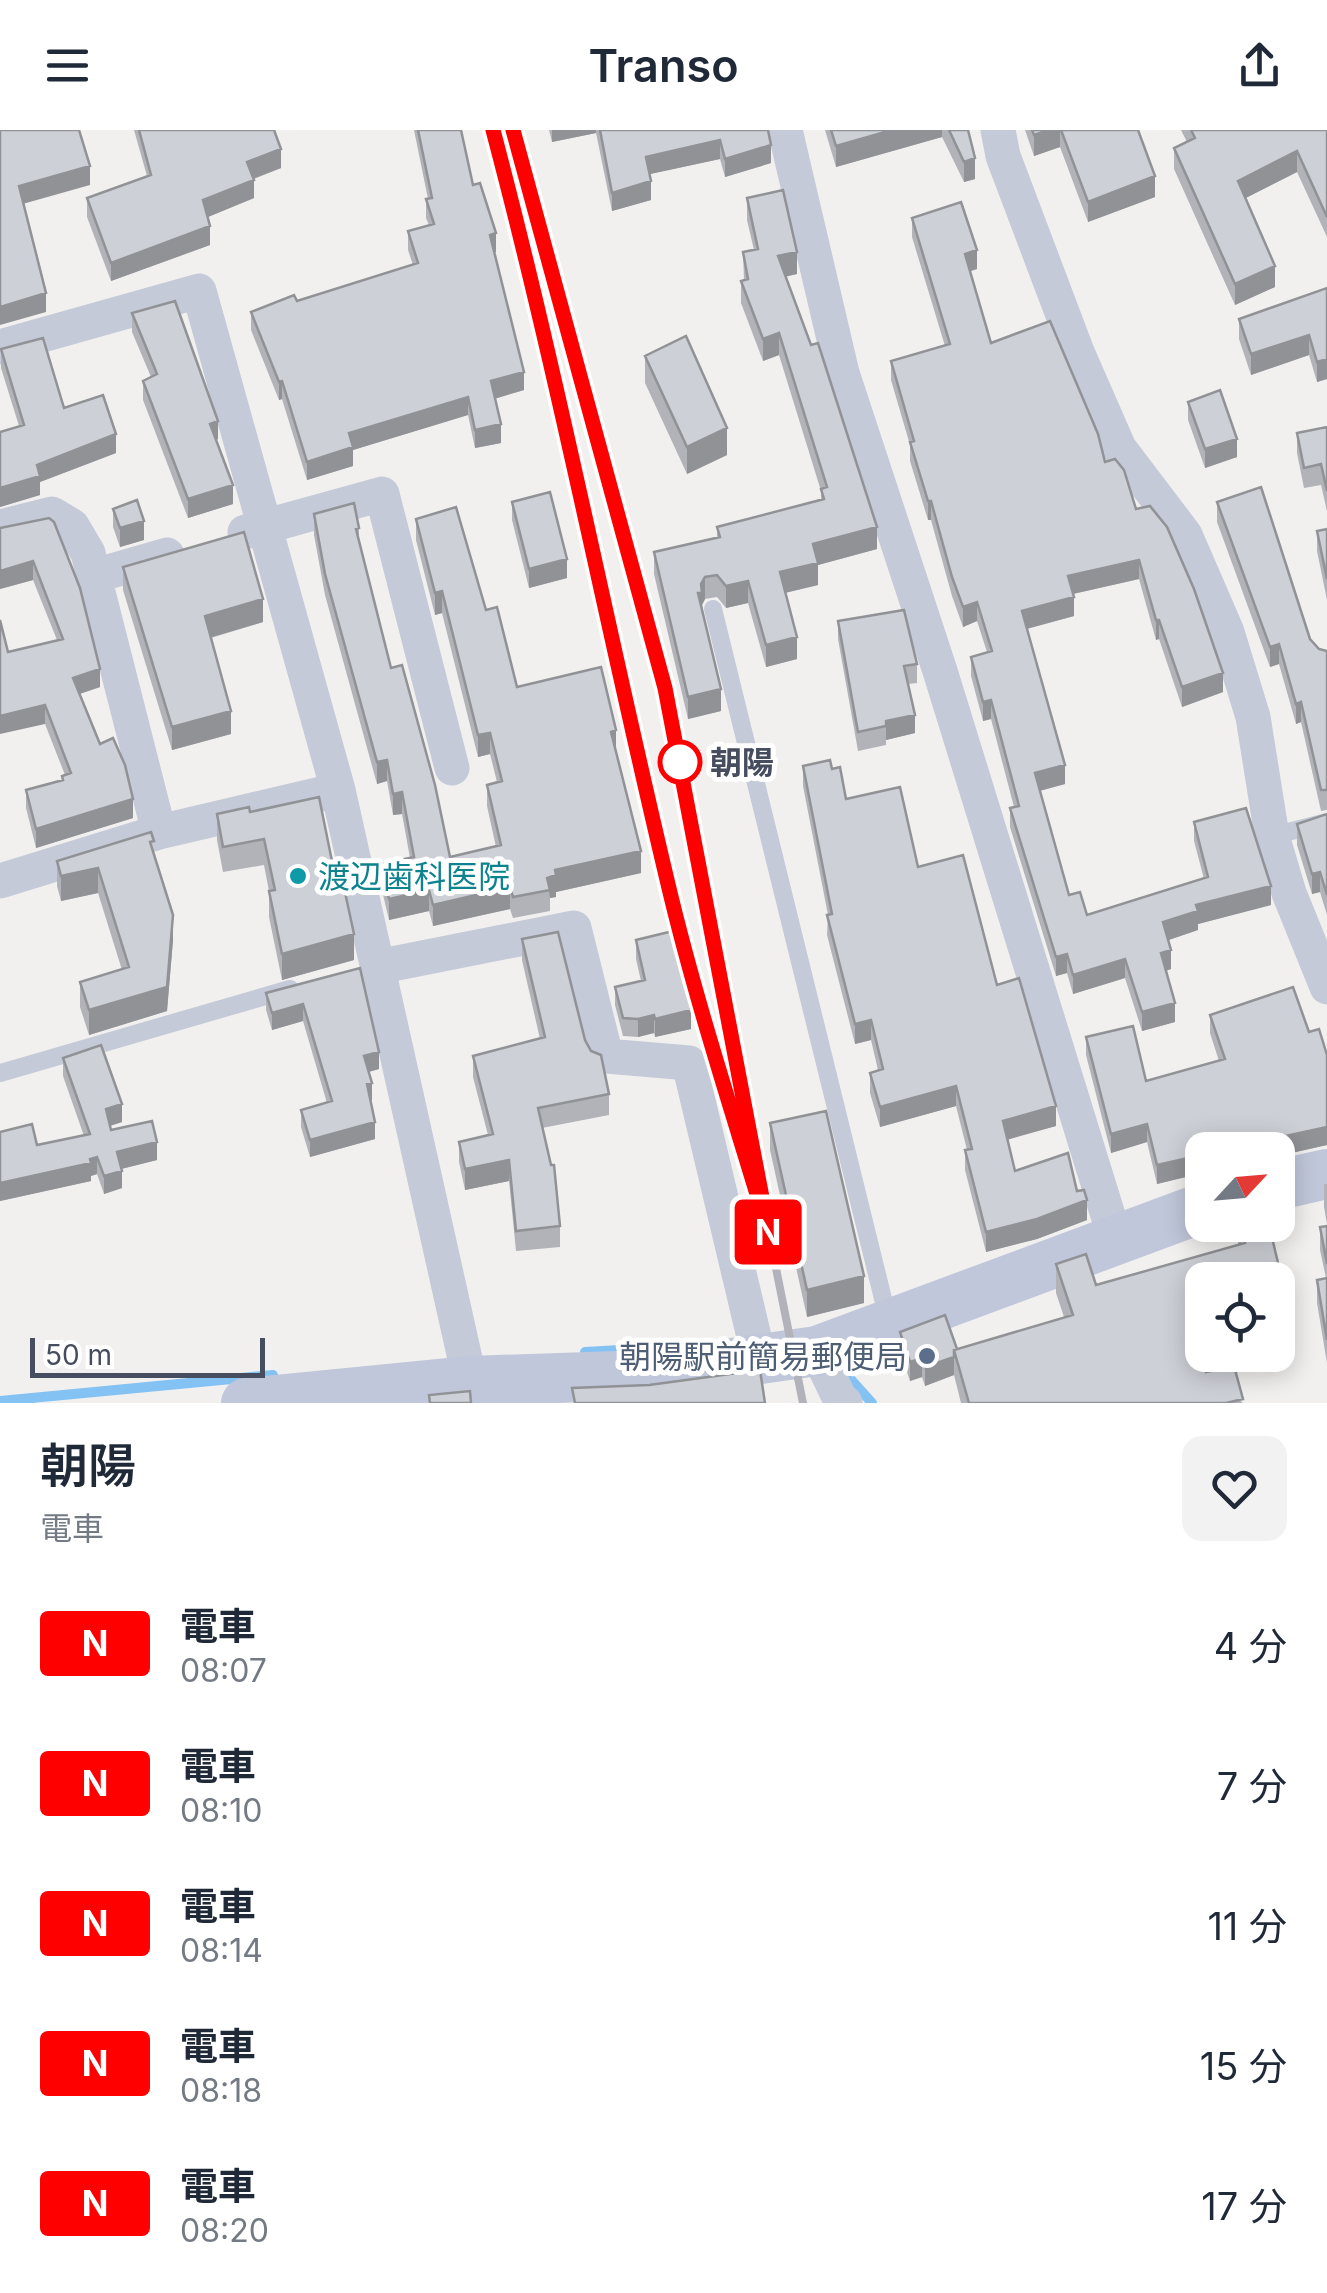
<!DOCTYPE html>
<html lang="ja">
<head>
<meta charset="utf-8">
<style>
  :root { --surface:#fff; --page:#f2f2f3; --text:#1f2937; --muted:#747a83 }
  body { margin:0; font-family:Inter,"Noto Sans JP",sans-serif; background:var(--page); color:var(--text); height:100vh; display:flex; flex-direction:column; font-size:38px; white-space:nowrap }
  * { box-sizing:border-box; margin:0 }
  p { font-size:32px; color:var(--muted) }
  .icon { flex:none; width:55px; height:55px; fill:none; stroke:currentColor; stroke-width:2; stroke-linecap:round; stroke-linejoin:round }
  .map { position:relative; height:1273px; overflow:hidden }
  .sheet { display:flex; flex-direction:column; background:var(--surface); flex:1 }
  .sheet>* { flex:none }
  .badge { padding:0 20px; border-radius:8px; font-size:35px; line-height:65px }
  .needle { width:65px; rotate:64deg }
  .tools { position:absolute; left:1185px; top:1002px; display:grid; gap:20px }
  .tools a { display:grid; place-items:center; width:110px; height:110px; border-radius:20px; background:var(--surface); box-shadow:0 5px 25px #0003; font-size:50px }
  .scale { position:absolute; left:30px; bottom:25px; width:235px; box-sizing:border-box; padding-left:10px; border:5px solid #464d5e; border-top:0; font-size:28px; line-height:35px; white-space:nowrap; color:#464d5e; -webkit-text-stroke:8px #fff; paint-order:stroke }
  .map>.badge { position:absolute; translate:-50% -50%; box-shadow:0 0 0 5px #fff }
  .round { display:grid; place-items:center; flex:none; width:105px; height:105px; border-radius:20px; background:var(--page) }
  .summary { display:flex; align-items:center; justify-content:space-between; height:170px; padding:0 40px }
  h1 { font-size:48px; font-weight:600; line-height:75px }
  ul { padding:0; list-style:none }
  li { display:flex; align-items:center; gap:30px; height:140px; padding:0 40px }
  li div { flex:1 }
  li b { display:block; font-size:38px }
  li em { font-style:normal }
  li .badge { min-width:110px; font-weight:700; text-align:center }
  header { display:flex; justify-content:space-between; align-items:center; height:130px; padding:0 40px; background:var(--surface); font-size:45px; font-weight:600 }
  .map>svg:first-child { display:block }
</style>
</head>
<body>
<header><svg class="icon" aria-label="menu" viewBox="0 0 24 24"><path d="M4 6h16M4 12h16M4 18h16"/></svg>Transo<svg class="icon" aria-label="share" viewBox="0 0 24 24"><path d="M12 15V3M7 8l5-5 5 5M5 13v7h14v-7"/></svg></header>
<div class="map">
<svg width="1327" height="1273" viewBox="0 0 1327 1273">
  <rect width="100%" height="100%" fill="#f2f0ef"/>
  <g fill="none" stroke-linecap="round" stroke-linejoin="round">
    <!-- stream -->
    <path stroke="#84c2f3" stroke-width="10" d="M585 1222 673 1217
      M846 1244 872 1273
      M0 1271 273 1245"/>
    <!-- lane -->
    <path stroke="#c5cad8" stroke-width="18" d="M713 479 889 1193
      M1272 706 1327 692
      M0 943 290 859"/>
    <!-- street -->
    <path stroke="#c5cad8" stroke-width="35" d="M785 0 842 243 940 541 1115 1108
      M998 0 1003 26 1077 222 1119 318 1185 405 1227 502 1253 587 1272 706 1289 763 1327 857
      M0 217 199 161 338 660
      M0 397 52 384 72 396 88 423 159 702
      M245 402 382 364 452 638
      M94 446 167 425
      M0 751 159 702 338 660 470 1251
      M377 837 574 798 606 926 689 933 760 1232
      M817 1221 840 1269 845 1273"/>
    <!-- secondary -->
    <path stroke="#c0c7da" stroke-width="50" d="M1278 1055 1327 1044
      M246 1273 470 1251 645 1245 817 1221 1202 1078"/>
    <!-- rail -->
    <path stroke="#b1b2ba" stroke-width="8" d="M493 0C579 327 635 661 733 984
      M513 0 665 558 695 703 723 874 803 1273"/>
  </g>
  <!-- wall -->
  <path fill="#b1b3b9" d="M134 0H274L281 38 254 49V68L208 87 210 115 111 151 87 87V68L147 46Z
    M414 0H461L473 55 496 122H494L524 260 495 268 501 313 475 318 468 285 353 320V336L307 350 282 269 279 270 251 200V182L297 171 413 135 408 120V101L429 95 426 88V69H428Z
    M549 0H768L771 33 725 47 720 29 649 44 651 70 612 81 596 3 552 12Z
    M825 0H968L975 49 964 52 942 7 836 37Z
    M1025 0H1138L1155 67 1088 92 1060 17 1034 26Z
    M1181 0H1327V107L1297 42 1245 68 1275 157 1235 175 1174 39V18L1187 12Z
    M747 68 797 144 785 147 877 419 818 435V455L785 463 797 529 766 537 748 473 726 478 717 467 705 469 702 475 721 581 688 589 654 444V422L717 407V397L821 370V361L779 225 763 231 741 173V151L744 150 743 122 754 120 747 90Z
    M912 88 977 139 970 141 991 213 1105 332 1136 379 1223 562 1182 577 1159 509 1156 510 1139 449 1073 464 1074 486 1027 499 1065 654 1040 661 1069 765 1087 785 1204 749 1194 711V692L1271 775 1198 794V800L1168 810 1171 839 1166 841 1175 892 1142 901 1125 848 1073 864 1067 843 1056 846 1010 697V678L1014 677 991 589 983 591 971 546V527L987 522 977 491 963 497 952 466 931 390H928L910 331V315L891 250V231L945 216 912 107Z
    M1327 158V249L1317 252 1309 225 1251 245 1239 209V189Z
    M132 183 218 309 216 310 233 374 188 388 143 270V251L151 247 132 202Z
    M1 219 64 278 116 323 40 352V365L0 377V302L19 296 1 238Z
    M645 226 727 325 687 344 645 253Z
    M1188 272 1237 327 1205 338 1188 290Z
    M1327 297V381L1321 355 1304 358 1297 323V303Z
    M512 372 567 448 529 458 512 390Z
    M1217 372 1310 509 1319 519 1327 521V680L1321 681 1301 592 1296 594 1279 534 1270 537 1217 392Z
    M113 379 144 410 120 417 113 397Z
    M314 384 359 398V411L391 538 450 727 496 717 487 676V655L497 652 490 624 478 627 442 483 435 485 416 410V389L486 480 517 557 616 622 641 743 556 762V767L550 768V781L513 788 510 779 433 796 429 781 389 790 381 756V734L410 728 402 684 393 685 387 651 377 654 325 465 314 405Z
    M49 388 100 557 80 564 100 614 133 688 36 718 26 678V660L62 651V646L65 645 45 594 8 522 57 510 33 450 0 459V398Z
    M1327 399V470L1317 421V401Z
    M123 437 263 492 211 508 231 604 172 620 123 460Z
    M838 491 917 534V553L908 554 915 603 886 610V615L858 621 838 509Z
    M803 636 832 639 846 669 918 737 997 855 1056 996 1007 1009 1015 1041 1077 1061 1087 1090 1037 1109 986 1122 965 1040V1020H967L956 976 880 997 870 963V943L878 940 871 910 855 914 827 805 828 785 803 656Z
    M250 682 354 830 282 850 269 787V761L264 735 223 742 217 710V684Z
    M1327 684V785L1320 762 1312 764 1297 715V694Z
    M154 725 173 810 167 881 89 905 80 877V852L122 840 98 763 61 771 57 756V731Z
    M522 809 585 910 609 964V985L542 998 560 1096V1117L516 1121 509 1051 465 1060 459 1032V1012L488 1005 473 947V926L540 909 522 830Z
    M636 810 691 899 655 907 654 903 638 907 623 906 615 875V857L641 851 636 829Z
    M360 838 379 939 369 942 375 1009 310 1027 301 997V980L327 973 303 891 272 900 266 880V863Z
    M1210 885 1309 902 1327 1015 1278 1026V1020H1202V1043L1157 1054 1147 1012 1111 1023 1086 925V907L1146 951 1219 931 1210 903Z
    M63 928 122 992 110 996 111 1000 157 1030 121 1039 122 1058 104 1064 97 1044 91 1046V1051L0 1071V1002L37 1015 84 1006 63 946Z
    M770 993 864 1173 807 1187 770 1020Z
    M1324 1054H1327V1094L1324 1077Z
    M1238 1095H1269L1279 1165 1202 1150V1202L1197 1204 1206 1242 1243 1273H961L954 1245 925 1256 922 1247 910 1251 900 1221V1202L957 1219 1064 1187 1056 1163V1134L1096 1155 1238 1115Z
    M1327 1096V1233L1317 1173V1150L1326 1148 1320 1120V1097Z"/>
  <!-- shaded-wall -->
  <path fill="#909296" d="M552 0H596V3L552 12Z
    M892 0H942V7L836 37V16Z
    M1049 0H1060V17L1034 26V5Z
    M720 10V29L646 45V27Z
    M771 15V33L725 47V29Z
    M281 19V38L247 51V32Z
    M1297 21V42L1238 72V51Z
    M975 28V49L964 52V32Z
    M90 36V55L19 75V56Z
    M1155 46V67L1088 92V72Z
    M254 50V68L203 89V70Z
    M651 51V70L612 81V63Z
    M210 96V115L111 151V133Z
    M496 103V122L490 124V105Z
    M977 120V139L965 143V124Z
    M797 122V144L778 148V126Z
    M1275 136V157L1235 175V154Z
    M46 163V182L0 195V177Z
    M779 203V225L763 231V209Z
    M1309 205V225L1251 245V224Z
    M1327 229V249L1317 252V232Z
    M524 242V260L491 270V251Z
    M282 251V269L279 270V252Z
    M468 267V285L353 320V336L307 350V332L349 303Z
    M218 291V309L210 313V294Z
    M501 294V313L475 318V300Z
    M727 298V325L687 344V317Z
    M116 304V323L40 352V365L0 377V358L37 335Z
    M1237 309V327L1205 338V319Z
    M233 355V374L188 388V369Z
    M928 371H931V390H928Z
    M144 391V410L120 417V398Z
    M877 397V419L818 435V455L780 464V442L813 414Z
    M567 429V448L529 458V439Z
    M1139 430V449L1068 465V446Z
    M33 431V450L0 459V441Z
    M705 447V469L702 475 698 463Z
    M748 451V473L726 478V456Z
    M442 461V483L435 485V463Z
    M1074 467V486L1022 500V481Z
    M263 469V492L205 509V486Z
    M977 472V491L963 497V477Z
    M1156 490H1159V509L1156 510Z
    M797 507V529L766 537V515Z
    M1279 514V534L1270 537V517Z
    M100 539V557L73 566V548Z
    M1223 543V562L1182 577V557Z
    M721 559V581L688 589V567Z
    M991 570V589L983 591V572Z
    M1301 572V592L1296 594V574Z
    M45 575V594L0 604V586Z
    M231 581V604L172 620V597Z
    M915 585V603L886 610V591Z
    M616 600V622L611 602Z
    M490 603V624L478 627V605Z
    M387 630V651L377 654V632Z
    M1065 635V654L1035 662V643Z
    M402 662V684L393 685V664Z
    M133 669V688L36 718V699Z
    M641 721V743L556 762V767L550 768 547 748 555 740Z
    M98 738V763L61 771V746Z
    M1320 742V762L1312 764V744Z
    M1271 756V775L1198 794V800L1163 812V792L1196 775Z
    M510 757V779L433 796V775Z
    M429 760V781L389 790V769Z
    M173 785V810L167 881 89 905V880L167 857Z
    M354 804V830L282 850V824Z
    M1171 820V839L1161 842V823Z
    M1067 824V843L1056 846V827Z
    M1125 829V848L1073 864V845Z
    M1175 873V892L1142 901V882Z
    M303 874V891L272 900V883Z
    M691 880V899L655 907V889Z
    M654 885V903L638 907V889Z
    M871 890V910L855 914V894Z
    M379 922V939L364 943V926Z
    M372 953V970L367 971V954Z
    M956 956V976L880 997V977Z
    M122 974V992L106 997V979Z
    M1056 976V996L1003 1011V991Z
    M375 992V1009L310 1027V1010Z
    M1147 994V1012L1111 1023V1004Z
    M1327 997V1015L1278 1026V1020H1248L1272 1009Z
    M157 1012V1030L117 1040V1022Z
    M1202 1025V1043L1157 1054V1035Z
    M97 1027V1044L91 1046V1051L0 1071V1053Z
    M509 1030V1051L465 1060V1039Z
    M122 1041V1058L104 1064V1046Z
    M1087 1070V1090L1037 1109 986 1122V1102Z
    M1279 1137V1165L1278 1166V1150H1223Z
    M864 1146V1173L807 1187V1160Z
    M1202 1174V1202L1190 1205V1177Z
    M954 1227V1245L925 1256V1237Z
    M922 1228V1247L910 1251V1232Z"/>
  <!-- building -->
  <path fill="#ced0d7" stroke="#909296" stroke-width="2.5" d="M0 0H79L90 36 19 56 46 163 0 177Z
    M139 0H274L281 19 247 32 254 50 203 70 210 96 111 133 87 68 151 45Z
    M418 0H461L473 55 480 53 496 103 490 105 524 242 491 251 501 294 475 300 468 267 349 303 353 317 307 332 282 251 279 252 251 182 294 165 297 171 418 133 408 101 434 94 426 69 432 68Z
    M600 0H768L771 15 725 29 720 10 646 27 651 51 612 63Z
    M831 0H892L836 16Z
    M949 0H968L975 28 964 32Z
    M1032 0H1049L1034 5Z
    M1061 0H1138L1155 46 1088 72Z
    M1191 0H1327V87L1297 21 1238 51 1275 136 1235 154 1174 18 1195 8Z
    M783 60 797 122 778 126 811 215 818 213 877 397 813 414 818 433 780 442 797 507 766 515 748 451 726 456 717 445 705 447 701 454 702 463H698L721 559 688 567 654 422 720 407 717 397 824 369 821 359 827 357 779 203 763 209 741 151 748 149 743 122 758 119 747 68Z
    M961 72 977 120 965 124 991 213 1050 191 1098 304 1105 332 1115 329 1124 340 1136 379 1150 376 1167 397 1194 459 1223 543 1182 557 1159 490H1156L1139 430 1068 446 1074 467 1022 481 1065 635 1035 643 1069 765 1080 762 1087 785 1208 747 1194 692 1246 678 1271 756 1196 775 1198 781 1163 792 1171 820 1161 823 1175 873 1142 882 1125 829 1073 845 1067 824 1056 827 1010 678 1019 676 991 570 983 572 971 527 992 521 977 472 963 477 952 447 931 371H928L910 312 914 311 891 231 950 214 912 88Z
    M1327 158V229L1317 232 1309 205 1251 224 1239 189Z
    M175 171 218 291 210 294 233 355 188 369 143 251 157 244 132 183Z
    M686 206 727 298 687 317 645 226Z
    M43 208 64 278 103 265 116 304 37 335 40 346 0 358V302L24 295 1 219Z
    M1220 260 1237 309 1205 319 1188 272Z
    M1327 297V361L1321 334 1304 338 1297 303Z
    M1261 357 1310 509 1319 519 1327 521V660H1321L1301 572 1296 574 1279 514 1270 517 1217 372Z
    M550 362 567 429 529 439 512 372Z
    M137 370 144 391 120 398 113 379Z
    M354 373 359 398 356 399 391 538 402 535 435 655 450 727 501 715 487 655 502 651 490 603 478 605 442 461 435 463 416 389 456 377 486 480 497 477 517 557 601 537 616 600 611 602 641 721 555 740 556 745 547 748 550 760 513 767 510 757 433 775 429 760 389 769 381 734 414 727 402 662 393 664 387 630 377 632 325 444 314 384Z
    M49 388 54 392 80 458 100 539 73 548 100 614 113 608 125 635 133 669 36 699 26 660 63 650 62 646 71 643 45 575 0 586V490L8 522 63 509 33 431 0 441V398Z
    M1327 399V449L1317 401Z
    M244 402 263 469 205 486 231 581 172 597 123 437Z
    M904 480 917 534 904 536 915 585 886 591V596L858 602 838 491Z
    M830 630 832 639 840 637 846 669 900 657 918 737 963 725 997 855 1019 848 1056 976 1003 991 1015 1041 1068 1023 1077 1061 1084 1060 1087 1070 1037 1089 986 1102 965 1020 972 1019 956 956 880 977 870 943 883 939 871 890 855 894 827 785 832 784 803 636Z
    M319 667 334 741 340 739 354 804 282 824 269 761 275 760 264 709 223 717 217 684 249 677 250 682Z
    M1327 684V765L1320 742 1312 744 1297 694Z
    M151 702 154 711 150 712 173 785 167 857 89 880 80 852 129 837 98 738 61 746 57 731Z
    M673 801 691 880 655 889 654 885 638 889 623 888 615 857 645 850 636 810Z
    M558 802 585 910 591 921 601 925 609 964 538 978 551 1035H554L560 1096 516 1101 509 1030 465 1039 459 1012 493 1004 473 926 545 907 522 809Z
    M360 838 379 922 364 926 372 953 367 954 375 992 310 1010 301 980 332 971 303 874 272 883 266 863Z
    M1293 857 1309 902 1319 899 1327 925V997L1272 1009 1257 1018 1248 1020H1202V1025L1157 1035 1147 994 1111 1004 1086 907 1133 896 1146 951 1225 929 1210 885Z
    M101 915 122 974 106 979 111 1000 152 991 157 1012 117 1022 122 1041 104 1046 97 1027 90 1029 91 1033 0 1053V1002L32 994 37 1015 90 1004 63 928Z
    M826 981 864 1146 807 1160 770 993Z
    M1240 1095H1269L1279 1137 1223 1150H1202V1174L1190 1177 1206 1242 1234 1236 1243 1269 1226 1273H969L954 1220 1073 1185 1056 1134 1086 1124 1096 1155 1245 1113Z
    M1327 1096V1134L1320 1097Z
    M1327 1148V1210L1317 1150Z
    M945 1185 957 1219 954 1220V1227L925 1237 922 1228 910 1232 900 1202Z
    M760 1240 765 1273H575L572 1258 649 1255Z
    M470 1261 471 1273H430L429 1265Z"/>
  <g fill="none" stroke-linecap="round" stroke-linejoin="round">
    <!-- line casing -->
    <g stroke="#fff" stroke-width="22">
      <path id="line" d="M493 0C559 249 608 503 668 754 696 872 734 987 769 1104L665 558 513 0"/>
    </g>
    <!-- line -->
    <use href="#line" stroke="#f00" stroke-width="15"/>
  </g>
  <!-- markers -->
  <circle fill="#fff" stroke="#f00" stroke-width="5" cx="680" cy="632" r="20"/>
  <circle fill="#0f9aa8" stroke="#fff" stroke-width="4" cx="298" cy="746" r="10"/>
  <circle fill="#5c6f8a" stroke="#fff" stroke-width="4" cx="927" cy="1226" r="10"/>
  <g text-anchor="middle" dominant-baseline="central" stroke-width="10" stroke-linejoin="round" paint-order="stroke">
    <!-- stop labels -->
    <g font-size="32" font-weight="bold" fill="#464d5e" stroke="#fff" text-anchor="start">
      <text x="710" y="632">朝陽</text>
    </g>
    <!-- culture labels -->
    <g font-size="32" fill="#0d838f" stroke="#fff" text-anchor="start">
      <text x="318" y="746">渡辺歯科医院</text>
    </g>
    <!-- service labels -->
    <g font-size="32" fill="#4e5e75" stroke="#fff" text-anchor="end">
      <text x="907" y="1226">朝陽駅前簡易郵便局</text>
    </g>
  </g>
</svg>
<div class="tools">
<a><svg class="needle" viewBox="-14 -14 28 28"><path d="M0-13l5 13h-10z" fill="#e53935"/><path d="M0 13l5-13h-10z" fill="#747a83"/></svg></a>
<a><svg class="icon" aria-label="locate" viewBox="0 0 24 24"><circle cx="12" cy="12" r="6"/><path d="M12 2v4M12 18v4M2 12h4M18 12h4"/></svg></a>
</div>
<div class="scale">50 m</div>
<b class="badge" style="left:768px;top:1102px;background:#f00;color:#fff">N</b>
</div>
<section class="sheet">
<div class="summary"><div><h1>朝陽</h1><p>電車</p></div><a class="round"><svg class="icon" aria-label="heart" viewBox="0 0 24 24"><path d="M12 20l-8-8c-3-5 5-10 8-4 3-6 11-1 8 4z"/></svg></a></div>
<ul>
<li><span class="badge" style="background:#f00;color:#fff">N</span><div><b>電車</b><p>08:07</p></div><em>4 分</em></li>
<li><span class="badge" style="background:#f00;color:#fff">N</span><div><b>電車</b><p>08:10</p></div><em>7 分</em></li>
<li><span class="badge" style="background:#f00;color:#fff">N</span><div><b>電車</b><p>08:14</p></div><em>11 分</em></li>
<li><span class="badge" style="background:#f00;color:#fff">N</span><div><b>電車</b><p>08:18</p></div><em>15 分</em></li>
<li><span class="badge" style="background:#f00;color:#fff">N</span><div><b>電車</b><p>08:20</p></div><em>17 分</em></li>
</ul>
</section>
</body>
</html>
